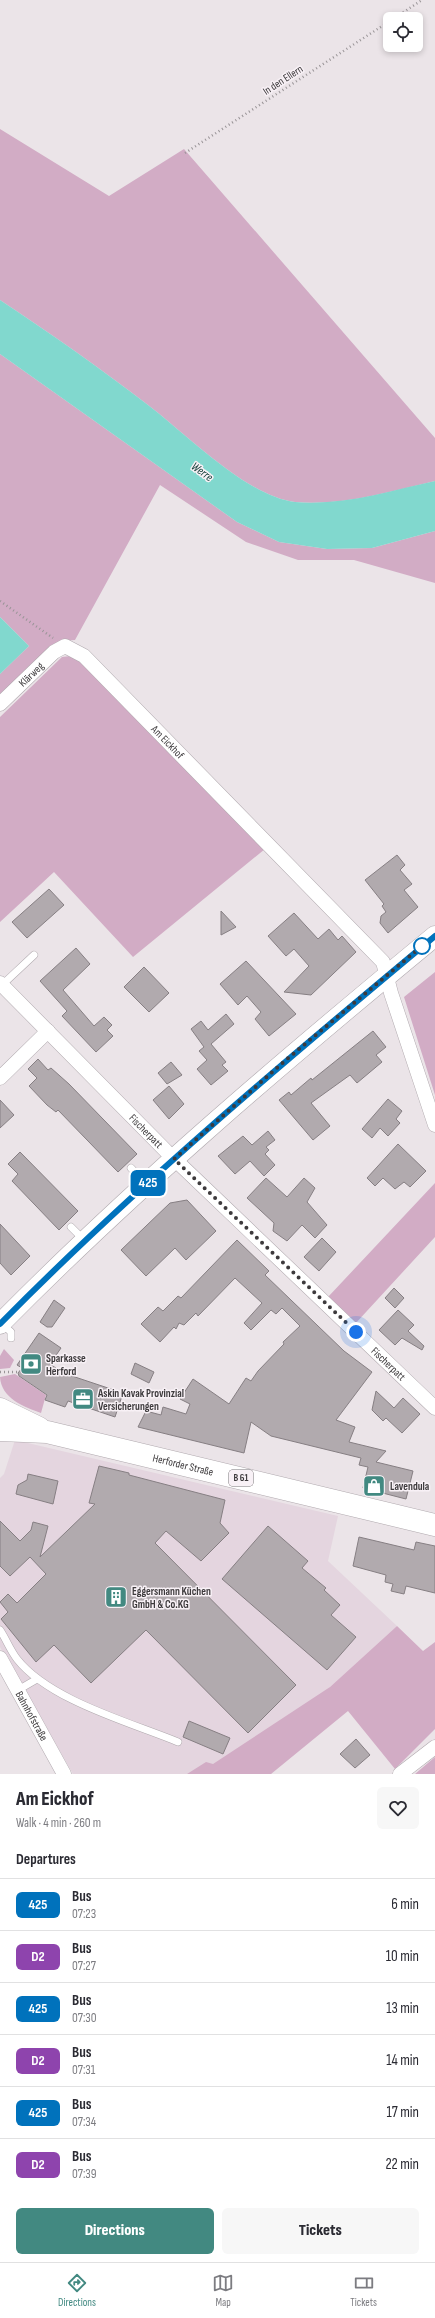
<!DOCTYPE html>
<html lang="en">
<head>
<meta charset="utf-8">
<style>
  :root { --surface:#fff; --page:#f7f7f7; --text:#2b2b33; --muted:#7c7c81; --line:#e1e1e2; --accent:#428981 }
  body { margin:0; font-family:"Sofia Sans Condensed",sans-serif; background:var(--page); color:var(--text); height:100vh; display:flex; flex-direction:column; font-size:15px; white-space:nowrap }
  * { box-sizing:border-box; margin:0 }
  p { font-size:13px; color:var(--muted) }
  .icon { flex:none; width:22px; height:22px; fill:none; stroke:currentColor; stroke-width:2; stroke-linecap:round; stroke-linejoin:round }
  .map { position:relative; height:1774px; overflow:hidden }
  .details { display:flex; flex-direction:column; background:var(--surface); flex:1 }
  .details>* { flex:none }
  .badge { padding:0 8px; border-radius:6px; font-size:14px; line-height:26px }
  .tools { position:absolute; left:383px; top:12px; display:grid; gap:8px }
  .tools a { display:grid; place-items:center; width:40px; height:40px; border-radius:6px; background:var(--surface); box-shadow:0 2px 6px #0003; font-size:20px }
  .you { position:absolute; width:20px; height:20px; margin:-10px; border:3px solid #fff; border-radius:50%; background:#1a73e8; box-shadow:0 0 0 6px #1a73e833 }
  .map>.badge { position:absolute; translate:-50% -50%; box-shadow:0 0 0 2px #fff }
  h2 { padding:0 16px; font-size:15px; line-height:36px }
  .round { display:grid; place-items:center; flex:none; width:42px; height:42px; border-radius:6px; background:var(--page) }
  .head { display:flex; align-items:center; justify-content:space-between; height:68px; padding:0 16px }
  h1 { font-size:19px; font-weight:800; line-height:30px }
  .cta { display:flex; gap:8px; margin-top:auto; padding:8px 16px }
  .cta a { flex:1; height:46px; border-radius:6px; background:var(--accent); color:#fff; font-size:16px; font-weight:800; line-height:46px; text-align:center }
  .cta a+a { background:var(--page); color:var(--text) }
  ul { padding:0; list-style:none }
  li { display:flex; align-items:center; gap:12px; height:52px; padding:0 16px; border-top:1px solid var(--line) }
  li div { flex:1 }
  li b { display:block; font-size:15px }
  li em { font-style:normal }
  li .badge { min-width:44px; font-weight:700; text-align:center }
  .tabs { display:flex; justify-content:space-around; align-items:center; height:56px; border-top:1px solid var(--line); background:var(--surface); font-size:11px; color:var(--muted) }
  .tabs a { display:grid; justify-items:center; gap:2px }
  .tabs .active { color:var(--accent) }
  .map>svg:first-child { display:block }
</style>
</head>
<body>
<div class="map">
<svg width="435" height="1774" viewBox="0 0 435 1774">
  <rect width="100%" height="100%" fill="#ebe4e8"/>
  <!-- built -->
  <path fill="#e4d5df" d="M15 1440 338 1516 328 1561 397 1626 330 1687 271 1774H73L0 1647V1478L4 1474Z"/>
  <!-- green -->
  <path fill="#d2acc5" d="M0 129 109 196 184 149 435 438V481C389 492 343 506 295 502 248 497 186 434 148 405 100 368 50 333 0 300Z
    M0 354 237 522 279 542 327 549 372 548 435 531V583L354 560H298L246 542 160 485 75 640 59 641 0 698V674L29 646 0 617Z
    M71 656 79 661 265 849 133 957 54 872 0 922V717L62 657Z
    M435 972V1095L404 997Z
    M435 1183V1237L355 1324 328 1297Z
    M4 1349 14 1360 10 1368 0 1369V1356Z
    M15 1374 46 1395 41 1413C24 1407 1 1398 0 1377Z
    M397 1626 423 1651 435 1642V1729L395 1769 348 1711 271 1774H187L206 1762 213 1764 330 1687Z
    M435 1757V1774H415Z"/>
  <!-- water -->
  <path fill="#81d8ce" d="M0 300C50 333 100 368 148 405 186 434 248 497 295 502 343 506 389 491 435 481V531L372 548 327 549 279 542 237 522 0 354Z
    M0 617 29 646 0 674Z"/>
  <!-- building -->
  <path fill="#b1aaae" stroke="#867f83" d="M397 855 405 865 400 870 412 884 404 890 418 907 388 933 380 923 381 916 386 912 382 906 384 904 365 880Z
    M49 889 64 905 27 938 12 922Z
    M221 911 236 927 221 935Z
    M294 913 318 939 329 929 338 940 342 936 356 952 311 995 284 992 309 966 294 949 286 956 268 936Z
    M76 948 90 964 63 990 94 1026 104 1017 112 1025 107 1030 113 1036 96 1052 62 1016 67 1011 40 981Z
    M246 961 296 1014 269 1036 255 1019 261 1012 247 996 238 1005 220 984Z
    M144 967 169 993 149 1012 124 987Z
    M226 1014 234 1024 211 1044 226 1062 222 1065 228 1071 211 1085 197 1069 207 1060 199 1051 204 1047 191 1029 201 1021 208 1030Z
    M373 1031 386 1047 376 1055 382 1062 357 1083 350 1075 311 1103 330 1126 313 1140 279 1100 289 1092 291 1095 311 1078 312 1080Z
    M38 1059 48 1070 51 1068 69 1084 137 1154 118 1172 58 1110 56 1112 47 1105 29 1086 37 1078 28 1069Z
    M171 1062 182 1075 167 1084 158 1073Z
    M169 1086 184 1104 169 1119 153 1100Z
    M388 1099 402 1111 396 1119 400 1123 388 1136 380 1128 372 1138 362 1129Z
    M0 1100 14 1115 0 1128Z
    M268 1131 275 1140 266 1147 269 1150 265 1154 275 1165 264 1176 250 1161 235 1174 218 1156 243 1136 252 1145Z
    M398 1144 426 1171 410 1187 404 1182 395 1189 383 1178 375 1186 367 1178Z
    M20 1152 78 1211 59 1230 12 1181 18 1174 8 1164Z
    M266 1178 287 1197 304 1178 315 1188 307 1202 327 1225 315 1238 302 1225 287 1241 273 1231 274 1223 247 1198Z
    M187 1200 216 1231 186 1260 175 1248 146 1276 121 1250 170 1203Z
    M0 1224 30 1256 11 1275 0 1263Z
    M322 1238 336 1252 319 1271 304 1257Z
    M237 1240 269 1271 265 1275 344 1351 372 1372 336 1420 355 1427 349 1442 386 1451 376 1462 413 1471 406 1499 363 1488 368 1467 359 1465 361 1458 271 1436 251 1422 244 1453 138 1427 146 1411 161 1415 163 1407 186 1414 190 1404 180 1399 193 1379 229 1404 246 1378 251 1381 258 1371 284 1344 283 1342 300 1326 282 1308 276 1314 271 1310 251 1330 244 1323 262 1303 235 1278 198 1316 196 1313 184 1325 179 1323 176 1329 174 1327 160 1342 141 1324 158 1307 163 1311 178 1296 181 1298Z
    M394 1288 404 1298 395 1308 385 1298Z
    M54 1300 65 1308 52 1327H47L40 1322Z
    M398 1310 414 1325 408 1331 424 1346 422 1350 402 1338 395 1345 379 1330Z
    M39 1333 61 1348 50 1364 63 1373 123 1393 115 1417 68 1401 65 1407 45 1400 47 1395 19 1376 18 1373 22 1368 17 1365Z
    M135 1363 154 1372 149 1383 131 1374Z
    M376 1391 394 1408 403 1398 420 1414 402 1433 386 1418 383 1421 372 1410Z
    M99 1466 129 1473V1475L225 1500 220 1523 229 1533 201 1561 166 1531 155 1543 296 1685 248 1733 146 1630 91 1683 54 1645 36 1662 1 1619 8 1612 0 1602 8 1594 17 1603 46 1574 30 1557 10 1576 0 1566V1521L20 1541 31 1530 33 1522 48 1526 40 1557 95 1504 89 1503Z
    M28 1474 58 1481 53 1504 16 1494 18 1485 27 1480Z
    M268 1526 308 1561 302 1568 326 1588 324 1590 340 1605 331 1615 356 1637 327 1670 222 1579Z
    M359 1537 414 1550 416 1542 435 1546V1593L406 1586 404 1594 391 1591 393 1584 385 1582 386 1575 353 1566Z
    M189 1721 230 1738 223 1754 183 1737Z
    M356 1739 370 1755 355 1768 340 1754Z"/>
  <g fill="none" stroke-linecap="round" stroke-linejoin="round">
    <!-- lane casing -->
    <g stroke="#b0a9ae" stroke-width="8">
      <path id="lane" d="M2 985 34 955
        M131 1168 145 1183
        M71 1227 85 1241
        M1 1323 11 1332V1338
        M0 1630C6 1639 10 1650 17 1659 49 1700 129 1722 178 1742
        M18 1690 37 1679"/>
    </g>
    <!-- street casing -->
    <g stroke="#b0a9ae" stroke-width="15">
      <g id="street">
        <path id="s1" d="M0 704 54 652 65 646 84 656 383 962 391 993 435 1125"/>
        <path id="s2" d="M0 983 166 1151 435 1408"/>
        <path d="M0 1078 48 1031"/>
        <path id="s3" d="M0 1658 64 1774"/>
        <path d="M400 1774 435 1747"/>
      </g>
    </g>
    <!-- secondary casing -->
    <g stroke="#b0a9ae" stroke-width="21">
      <path id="secondary" d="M0 1324C136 1186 285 1060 435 936"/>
    </g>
    <!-- primary casing -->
    <g stroke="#b0a9ae" stroke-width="23">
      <g id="primary">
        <path d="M0 1409 39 1428"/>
        <path id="s4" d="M0 1430 47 1432 435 1525"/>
      </g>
    </g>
    <!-- path -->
    <path stroke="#999497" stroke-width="2.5" stroke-dasharray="1 3" stroke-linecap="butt" d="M393 19 422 0
      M185 153 390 21
      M0 601 53 638
      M0 1372H17"/>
    <!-- lane -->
    <use href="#lane" stroke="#fff" stroke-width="7"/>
    <!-- street -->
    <use href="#street" stroke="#fff" stroke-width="14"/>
    <!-- secondary -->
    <use href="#secondary" stroke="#fff" stroke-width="20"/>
    <!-- primary -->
    <use href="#primary" stroke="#fff" stroke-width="22"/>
  </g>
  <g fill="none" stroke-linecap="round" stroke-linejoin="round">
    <!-- line casing -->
    <g stroke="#fff" stroke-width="9">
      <path id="line" d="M0 1324C136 1186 286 1060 435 936"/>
    </g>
    <!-- line -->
    <use href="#line" stroke="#0072bc" stroke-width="6"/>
    <!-- walk -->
    <path stroke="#3d3a3c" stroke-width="4" stroke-dasharray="0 7.2" d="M356 1332 174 1159 286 1060 422 946"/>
  </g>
  <!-- icons -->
  <defs>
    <g id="bank-square" transform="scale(1.15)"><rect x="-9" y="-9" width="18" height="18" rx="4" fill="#428981" stroke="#f8f1f6"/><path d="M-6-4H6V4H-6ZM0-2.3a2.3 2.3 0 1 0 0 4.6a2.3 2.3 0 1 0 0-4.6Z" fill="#fff"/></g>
    <g id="office-square" transform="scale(1.15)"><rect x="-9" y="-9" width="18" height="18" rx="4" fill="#428981" stroke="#f8f1f6"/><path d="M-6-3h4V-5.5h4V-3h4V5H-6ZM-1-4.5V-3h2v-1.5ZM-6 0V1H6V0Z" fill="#fff"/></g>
    <g id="shop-square" transform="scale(1.15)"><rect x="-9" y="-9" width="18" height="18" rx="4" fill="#428981" stroke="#f8f1f6"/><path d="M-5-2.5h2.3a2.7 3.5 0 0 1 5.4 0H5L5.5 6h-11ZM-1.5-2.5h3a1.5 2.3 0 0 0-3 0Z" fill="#fff"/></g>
    <g id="building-square" transform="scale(1.15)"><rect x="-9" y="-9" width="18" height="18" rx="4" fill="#428981" stroke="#f8f1f6"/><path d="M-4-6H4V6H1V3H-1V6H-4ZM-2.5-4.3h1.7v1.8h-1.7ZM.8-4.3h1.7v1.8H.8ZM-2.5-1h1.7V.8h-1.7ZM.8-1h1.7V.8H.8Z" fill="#fff"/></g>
  </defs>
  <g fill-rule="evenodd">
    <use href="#bank-square" x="31" y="1364"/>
    <use href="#office-square" x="83" y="1399"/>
    <use href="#shop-square" x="374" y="1486"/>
    <use href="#building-square" x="116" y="1597"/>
  </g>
  <!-- markers -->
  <circle fill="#fff" stroke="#0072bc" stroke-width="2" cx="422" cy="946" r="8"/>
  <g text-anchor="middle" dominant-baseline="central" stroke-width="3" stroke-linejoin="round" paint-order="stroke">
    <!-- shield labels -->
    <rect fill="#f8f1f6" stroke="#757174" stroke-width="1" x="229" y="1470" width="24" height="16" rx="3"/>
    <g font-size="10" font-weight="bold" fill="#3d3a3c">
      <text x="241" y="1478">B 61</text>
    </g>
    <!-- street labels -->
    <g font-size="11" fill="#3d3a3c" stroke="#f8f1f6">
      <text transform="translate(283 80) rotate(-33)">In den Ellern</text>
      <text stroke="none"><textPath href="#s1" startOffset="43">Klärweg</textPath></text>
      <text stroke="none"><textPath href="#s1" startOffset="229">Am Eickhof</textPath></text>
      <text stroke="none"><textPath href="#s2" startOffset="208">Fischerpatt</textPath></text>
      <text stroke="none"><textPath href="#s2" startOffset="544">Fischerpatt</textPath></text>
      <text stroke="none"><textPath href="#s4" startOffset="187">Herforder Straße</textPath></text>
      <text stroke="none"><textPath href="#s3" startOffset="66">Bahnhofstraße</textPath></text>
    </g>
    <!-- poi labels -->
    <g font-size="11" font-weight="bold" fill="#3d3a3c" stroke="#f8f1f6" text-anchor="start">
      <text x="46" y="1358">Sparkasse<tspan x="46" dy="13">Herford</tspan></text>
      <text x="98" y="1393">Askin Kavak Provinzial<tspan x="98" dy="13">Versicherungen</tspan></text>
      <text x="390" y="1486">Lavendula</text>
      <text x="132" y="1591">Eggersmann Küchen<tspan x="132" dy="13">GmbH &amp; Co.KG</tspan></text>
    </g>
    <!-- water labels -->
    <g font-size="12" font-style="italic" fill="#133d38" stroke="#f8f1f6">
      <text transform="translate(202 472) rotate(36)">Werre</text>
    </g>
  </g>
</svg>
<div class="tools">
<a><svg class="icon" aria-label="locate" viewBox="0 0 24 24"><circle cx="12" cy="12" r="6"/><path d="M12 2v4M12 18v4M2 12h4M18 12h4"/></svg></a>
</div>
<div class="you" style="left:356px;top:1332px"></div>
<b class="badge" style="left:148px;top:1183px;background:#0072bc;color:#fff">425</b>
</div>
<section class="details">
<div class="head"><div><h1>Am Eickhof</h1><p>Walk · 4 min · 260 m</p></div><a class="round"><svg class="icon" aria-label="heart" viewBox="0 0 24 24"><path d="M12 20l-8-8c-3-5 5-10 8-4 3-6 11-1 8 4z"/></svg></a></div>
<h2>Departures</h2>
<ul>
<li><span class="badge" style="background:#0072bc;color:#fff">425</span><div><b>Bus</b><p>07:23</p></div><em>6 min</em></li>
<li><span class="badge" style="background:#8e44ad;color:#fff">D2</span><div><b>Bus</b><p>07:27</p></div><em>10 min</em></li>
<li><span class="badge" style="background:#0072bc;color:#fff">425</span><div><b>Bus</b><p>07:30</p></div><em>13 min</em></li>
<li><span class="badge" style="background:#8e44ad;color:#fff">D2</span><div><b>Bus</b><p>07:31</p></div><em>14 min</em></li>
<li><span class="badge" style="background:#0072bc;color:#fff">425</span><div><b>Bus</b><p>07:34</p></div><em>17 min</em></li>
<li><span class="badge" style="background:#8e44ad;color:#fff">D2</span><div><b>Bus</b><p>07:39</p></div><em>22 min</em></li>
</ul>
<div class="cta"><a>Directions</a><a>Tickets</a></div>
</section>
<nav class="tabs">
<a class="active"><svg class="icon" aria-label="directions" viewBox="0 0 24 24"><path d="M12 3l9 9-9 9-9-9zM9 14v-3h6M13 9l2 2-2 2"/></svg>Directions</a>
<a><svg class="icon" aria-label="map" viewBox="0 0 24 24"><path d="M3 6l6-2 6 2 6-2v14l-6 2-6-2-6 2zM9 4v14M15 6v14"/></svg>Map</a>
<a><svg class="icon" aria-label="tickets" viewBox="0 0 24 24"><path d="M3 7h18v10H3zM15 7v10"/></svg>Tickets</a>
</nav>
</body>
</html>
